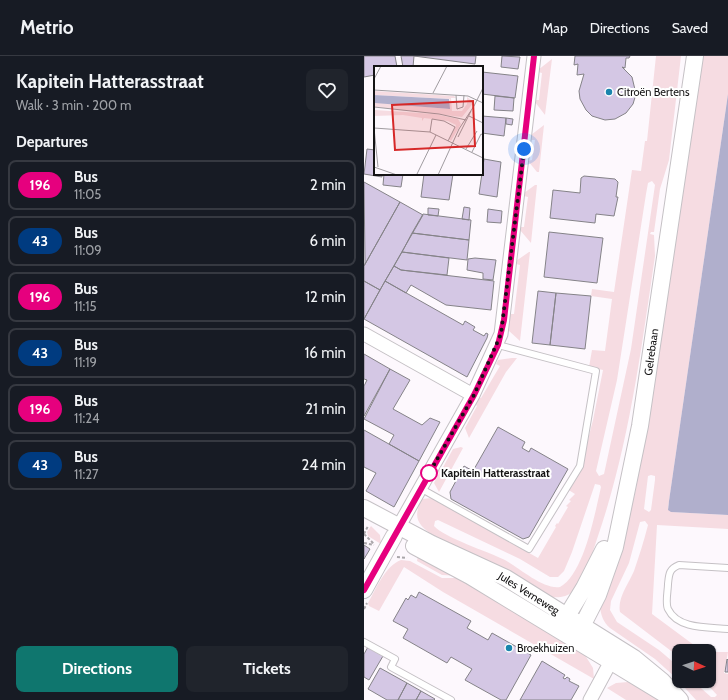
<!DOCTYPE html>
<html lang="en">
<head>
<meta charset="utf-8">
<style>
  :root { --surface:#171b24; --page:#20242c; --text:#f1f3f6; --muted:#9ea1a6; --line:#363941; --accent:#0f766e }
  body { margin:0; font-family:Cabin,sans-serif; background:var(--page); color:var(--text); height:100vh; display:flex; flex-direction:column; font-size:15px; white-space:nowrap }
  * { box-sizing:border-box; margin:0 }
  p { font-size:13px; color:var(--muted) }
  .icon { flex:none; width:22px; height:22px; fill:none; stroke:currentColor; stroke-width:2; stroke-linecap:round; stroke-linejoin:round }
  .map { position:relative; flex:1; overflow:hidden }
  .sheet { display:flex; flex-direction:column; background:var(--surface); width:364px }
  .sheet>* { flex:none }
  .badge { padding:0 8px; border-radius:13px; font-size:14px; line-height:26px }
  .needle { width:26px; rotate:93deg }
  .fabs { position:absolute; left:308px; top:588px; display:grid; gap:8px }
  .fabs a { display:grid; place-items:center; width:44px; height:44px; border-radius:8px; background:var(--surface); box-shadow:0 1px 3px #0004; font-size:20px }
  .you { position:absolute; width:20px; height:20px; margin:-10px; border:3px solid #fff; border-radius:50%; background:#1a73e8; box-shadow:0 0 0 6px #1a73e833 }
  .map>.badge { position:absolute; translate:-50% -50%; box-shadow:0 0 0 2px #fff }
  h2 { padding:0 16px; font-size:15px; line-height:36px }
  .round { display:grid; place-items:center; flex:none; width:42px; height:42px; border-radius:8px; background:var(--page) }
  .overview { display:flex; align-items:center; justify-content:space-between; height:68px; padding:0 16px }
  h1 { font-size:19px; font-weight:700; line-height:30px }
  .button { display:flex; gap:8px; margin-top:auto; padding:8px 16px }
  .button a { flex:1; height:46px; border-radius:8px; background:var(--accent); color:#fff; font-size:16px; font-weight:700; line-height:46px; text-align:center }
  .button a+a { background:var(--page); color:var(--text) }
  ul { padding:0; list-style:none }
  li { display:flex; align-items:center; gap:12px; height:50px; margin:0 8px 6px; padding:0 8px; border:2px solid var(--line); border-radius:8px }
  li div { flex:1 }
  li b { display:block; font-size:15px }
  li em { font-style:normal }
  li .badge { min-width:44px; font-weight:700; text-align:center }
  header { display:flex; align-items:center; gap:24px; box-sizing:border-box; height:56px; padding:0 20px; background:var(--surface); border-bottom:1px solid var(--line) }
  header strong { font-size:19px }
  nav { display:flex; gap:22px; margin-inline-start:auto; font-size:14px }
  main { display:flex; flex:1; min-height:0 }
  .map>svg:first-child { display:block }
</style>
</head>
<body>
<header>
<strong>Metrio</strong>
<nav><a>Map</a><a>Directions</a><a>Saved</a></nav>
</header>
<main>
<section class="sheet">
<div class="overview"><div><h1>Kapitein Hatterasstraat</h1><p>Walk · 3 min · 200 m</p></div><a class="round"><svg class="icon" aria-label="heart" viewBox="0 0 24 24"><path d="M12 20l-8-8c-3-5 5-10 8-4 3-6 11-1 8 4z"/></svg></a></div>
<h2>Departures</h2>
<ul>
<li><span class="badge" style="background:#e6007e;color:#fff">196</span><div><b>Bus</b><p>11:05</p></div><em>2 min</em></li>
<li><span class="badge" style="background:#003b80;color:#fff">43</span><div><b>Bus</b><p>11:09</p></div><em>6 min</em></li>
<li><span class="badge" style="background:#e6007e;color:#fff">196</span><div><b>Bus</b><p>11:15</p></div><em>12 min</em></li>
<li><span class="badge" style="background:#003b80;color:#fff">43</span><div><b>Bus</b><p>11:19</p></div><em>16 min</em></li>
<li><span class="badge" style="background:#e6007e;color:#fff">196</span><div><b>Bus</b><p>11:24</p></div><em>21 min</em></li>
<li><span class="badge" style="background:#003b80;color:#fff">43</span><div><b>Bus</b><p>11:27</p></div><em>24 min</em></li>
</ul>
<div class="button"><a>Directions</a><a>Tickets</a></div>
</section>
<div class="map">
<svg width="364" height="644" viewBox="0 0 364 644">
  <rect width="100%" height="100%" fill="#fdf8fd"/>
  <!-- green -->
  <path fill="#f6dce2" fill-rule="evenodd" d="M292 0H317L305 104 296 133 290 176H287L286 178 290 179 291 200C277 295 265 389 234 480 228 497 223 521 209 535 204 541 194 542 187 541L70 480C54 469 48 462 58 443L68 442 174 502 192 471 191 470 193 467 194 468 204 451 202 450 207 445 205 444 211 438 203 433 219 403 229 364 239 314 225 311 228 294 241 295 248 243 227 240 228 233 250 236 268 114 277 115 281 85H283ZM288 125 291 129 267 293 240 418 235 420 232 415 253 324 282 138 284 127ZM231 428 236 429 237 431C231 457 220 518 196 531 180 534 155 512 141 504 125 496 79 481 70 470L71 465 74 464 156 503 186 521H194L200 515 208 496Z
    M334 0H364V38L304 452 308 456 364 459V473L293 469 288 558 338 595H315V601L256 556C253 542 265 527 270 515 275 500 280 485 284 469L281 465 276 466 265 507 247 545 246 554 253 566 295 594 315 611V625H329L347 641H351L353 639 340 625H345V596H364L360 617 364 618V644H332L311 621 291 603 246 572C239 566 237 559 236 551L258 491 272 433ZM287 419 291 420V424L287 454 285 456 280 453 284 420Z
    M188 3 181 59 171 46V44H175L178 17 174 16V14Z
    M180 69 175 116H173L164 105 168 104 171 84H166L167 79Z
    M171 129H173L167 187 156 174V171H160L164 141 160 140V137Z
    M165 196H166L156 285 144 274 146 258H150L156 209 152 208V205Z
    M148 302H153L142 316 105 382 101 372 113 350 110 347 114 341 117 342 136 310 132 308 134 304Z
    M97 391 99 392 75 436 70 427 75 417 72 415 74 411 78 413 89 393Z
    M7 470 16 479 17 488 4 480 3 476Z
    M54 499 97 520 78 519 53 505Z
    M37 504 46 505 78 522H98L221 599 229 612 230 623 79 536 40 511 15 555 5 550 4 547C12 533 21 510 37 504Z
    M264 626 296 644H262L243 632 252 627Z"/>
  <!-- water -->
  <path fill="#b0afcc" d="M364 38V459L307 456 304 454 305 445Z"/>
  <!-- building -->
  <path fill="#d4c7e4" stroke="#858388" d="M0 0H31L33 11H11V19L0 21Z
    M37 0H50L49 11H39Z
    M50 0H112L111 8Z
    M138 0 156 1 154 13 137 11Z
    M211 0H266L265 2H262L261 12 258 11 268 21 272 38 269 48 262 57 251 63 241 64 228 60 222 54 216 43 215 35 220 18 213 19 214 8 210 9Z
    M118 16 154 20 151 42 118 38Z
    M131 40 150 42 149 55 130 54Z
    M118 60 142 62 140 80 118 77Z
    M142 62 149 63 148 69 142 68Z
    M3 93 11 94V118H18V121L0 118Z
    M120 103 137 106 133 141 115 138Z
    M20 118H39L37 131 19 129Z
    M60 118H89L85 144 57 141Z
    M220 120 251 123 254 126 252 141H254L250 160 232 158 231 167 186 162 189 134 216 137 217 122Z
    M0 126 36 146 0 210 1 207Z
    M36 146 59 159 16 234 0 225V210Z
    M100 151 106 152 105 164 98 163Z
    M64 152 75 153 74 160 64 159Z
    M124 153 138 155 137 167 123 166Z
    M59 158 107 164 105 184 48 177Z
    M185 176 239 182 233 227 180 221Z
    M48 177 105 184 103 204 38 196Z
    M38 196 85 202 83 219 37 214 30 210Z
    M111 202 132 204 129 224 119 223V217L103 214 104 203Z
    M30 210 37 214 130 225 127 254 82 249 47 229 42 237 21 225Z
    M0 225 16 234 0 263Z
    M21 225 99 269 101 265 111 271 109 274 120 280 122 277 124 278 123 282 103 321 0 263Z
    M174 235 192 237 186 289 168 287Z
    M192 237 227 240 221 293 186 289Z
    M0 298 26 313 0 360V330L3 324 0 323Z
    M26 313 46 324 29 353 58 369 66 362 76 366 55 405 25 388 30 379 0 363Z
    M134 371 161 386 158 392 165 396 167 392 204 413 165 481 159 483 87 443 86 436 100 410 109 415Z
    M0 374 55 405 30 451 2 435 12 417 0 411Z
    M0 489 6 493 0 503Z
    M55 536 107 565 103 572 124 584 128 577 167 599 142 644H137L101 624 108 613 87 601 83 607 39 582 44 573 29 565 42 542 44 544 47 539 52 542Z
    M4 591 19 600 5 624 0 621V598Z
    M363 603 364 604V616H361Z
    M178 605 201 619 199 622 201 623 203 621 206 623 205 625 215 630 207 644H156Z
    M16 612 43 627 34 644H23L4 633Z
    M43 627 57 635 52 644H34Z
    M57 635 71 643 70 644H52Z"/>
  <g fill="none" stroke-linecap="round" stroke-linejoin="round">
    <!-- service casing -->
    <g stroke="#c5c1c5" stroke-width="8">
      <path id="service" d="M56 432 165 493 216 410 232 315 134 289
        M364 512 315 509C305 513 305 518 304 528 304 535 301 547 304 553 314 574 346 571 364 573
        M0 586 31 603 27 611 87 644"/>
    </g>
    <!-- minor casing -->
    <g stroke="#c5c1c5" stroke-width="15">
      <path id="minor" d="M0 278 109 339
        M30 479 109 339 137 278 170 0
        M226 644 246 607"/>
    </g>
    <!-- tertiary casing -->
    <g stroke="#c5c1c5" stroke-width="18">
      <path id="tertiary" d="M0 452 68 488 142 522 270 602 298 625 316 644
        M50 490 106 520 307 642
        M0 534 30 480
        M195 573 220 532 240 493
        M211 584 234 539 251 491 276 370 331 0"/>
    </g>
    <!-- path -->
    <path stroke="#aaa6aa" stroke-width="2" stroke-dasharray="3 2" stroke-linecap="butt" d="M0 478 10 488
      M0 478 4 470
      M0 487 10 489
      M33 501 43 502
      M0 553 3 547"/>
    <!-- service -->
    <use href="#service" stroke="#fff" stroke-width="6"/>
    <!-- minor -->
    <use href="#minor" stroke="#fff" stroke-width="13"/>
    <!-- tertiary -->
    <use href="#tertiary" stroke="#fff" stroke-width="16"/>
  </g>
  <g fill="none" stroke-linecap="round" stroke-linejoin="round">
    <!-- line casing -->
    <g stroke="#fff" stroke-width="9">
      <path id="line" d="M0 534 110 339 134 289 140 264 170 0"/>
    </g>
    <!-- line -->
    <use href="#line" stroke="#e6007e" stroke-width="6"/>
    <!-- walk -->
    <path stroke="#141314" stroke-width="4" stroke-dasharray="0 7.2" d="M65 417 64 419 110 339 137 278 160 93"/>
  </g>
  <!-- markers -->
  <g fill="#1a85ad" stroke="#fff" stroke-width="1.5">
    <circle cx="245" cy="36" r="4"/>
    <circle cx="145" cy="592" r="4"/>
  </g>
  <circle fill="#fff" stroke="#e6007e" stroke-width="2" cx="65" cy="417" r="8"/>
  <g text-anchor="middle" dominant-baseline="central" stroke-width="4" stroke-linejoin="round" paint-order="stroke">
    <!-- poi labels -->
    <g font-size="11" fill="#141314" stroke="#fff" text-anchor="start">
      <text x="253" y="36">Citroën Bertens</text>
      <text x="153" y="592">Broekhuizen</text>
    </g>
    <!-- street labels -->
    <g font-size="11" fill="#141314" stroke="#fff">
      <text transform="translate(287 296) rotate(-82)">Gelrebaan</text>
      <text transform="translate(165 537) rotate(32)">Jules Verneweg</text>
    </g>
    <!-- stop labels -->
    <g font-size="11" font-weight="bold" fill="#141314" stroke="#fff" text-anchor="start">
      <text x="77" y="417">Kapitein Hatterasstraat</text>
    </g>
  </g>
  <!-- overview -->
  <g transform="translate(10 10)">
    <rect width="109" height="109" fill="#fdf8fd"/>
    <path d="M0 25 80 30 82 32H77L78 45H88L93 38V31L100 36 88 51 1 41 0 36 74 43 76 33 0 29ZM1 44 61 48 84 53 87 58 77 75 75 73 82 59 74 55 50 52 48 55V52L29 49 0 50Z" fill="#f6dce2"/>
    <path d="M0 29 75 33 76 43 1 37Z" fill="#b0afcc"/>
    <path fill="none" stroke="#a09ca0" stroke-width="1" d="M0 13 7 0M0 24 94 30 109 37M59 27 73 0M82 29 83 43 89 41 90 29M100 40 109 22M0 41 65 48 92 54M95 50 109 57M0 62 56 66 109 92M0 62 4 101M56 66 58 53 70 55 81 61 74 75M84 71 97 45M92 83 103 65M98 86 107 68 109 69M0 101 23 109M43 108 62 69M64 109 85 63 100 40"/>
    <path fill="#d62828" fill-opacity="0.15" stroke="#d62828" stroke-width="2" d="M99 35 101 80 21 84 18 39Z"/>
    <rect width="109" height="109" fill="none" stroke="#141314" stroke-width="2"/>
  </g>
</svg>
<div class="fabs">
<a><svg class="needle" viewBox="-14 -14 28 28"><path d="M0-13l5 13h-10z" fill="#e53935"/><path d="M0 13l5-13h-10z" fill="#9ea1a6"/></svg></a>
</div>
<div class="you" style="left:160px;top:93px"></div>
</div>
</main>
</body>
</html>
